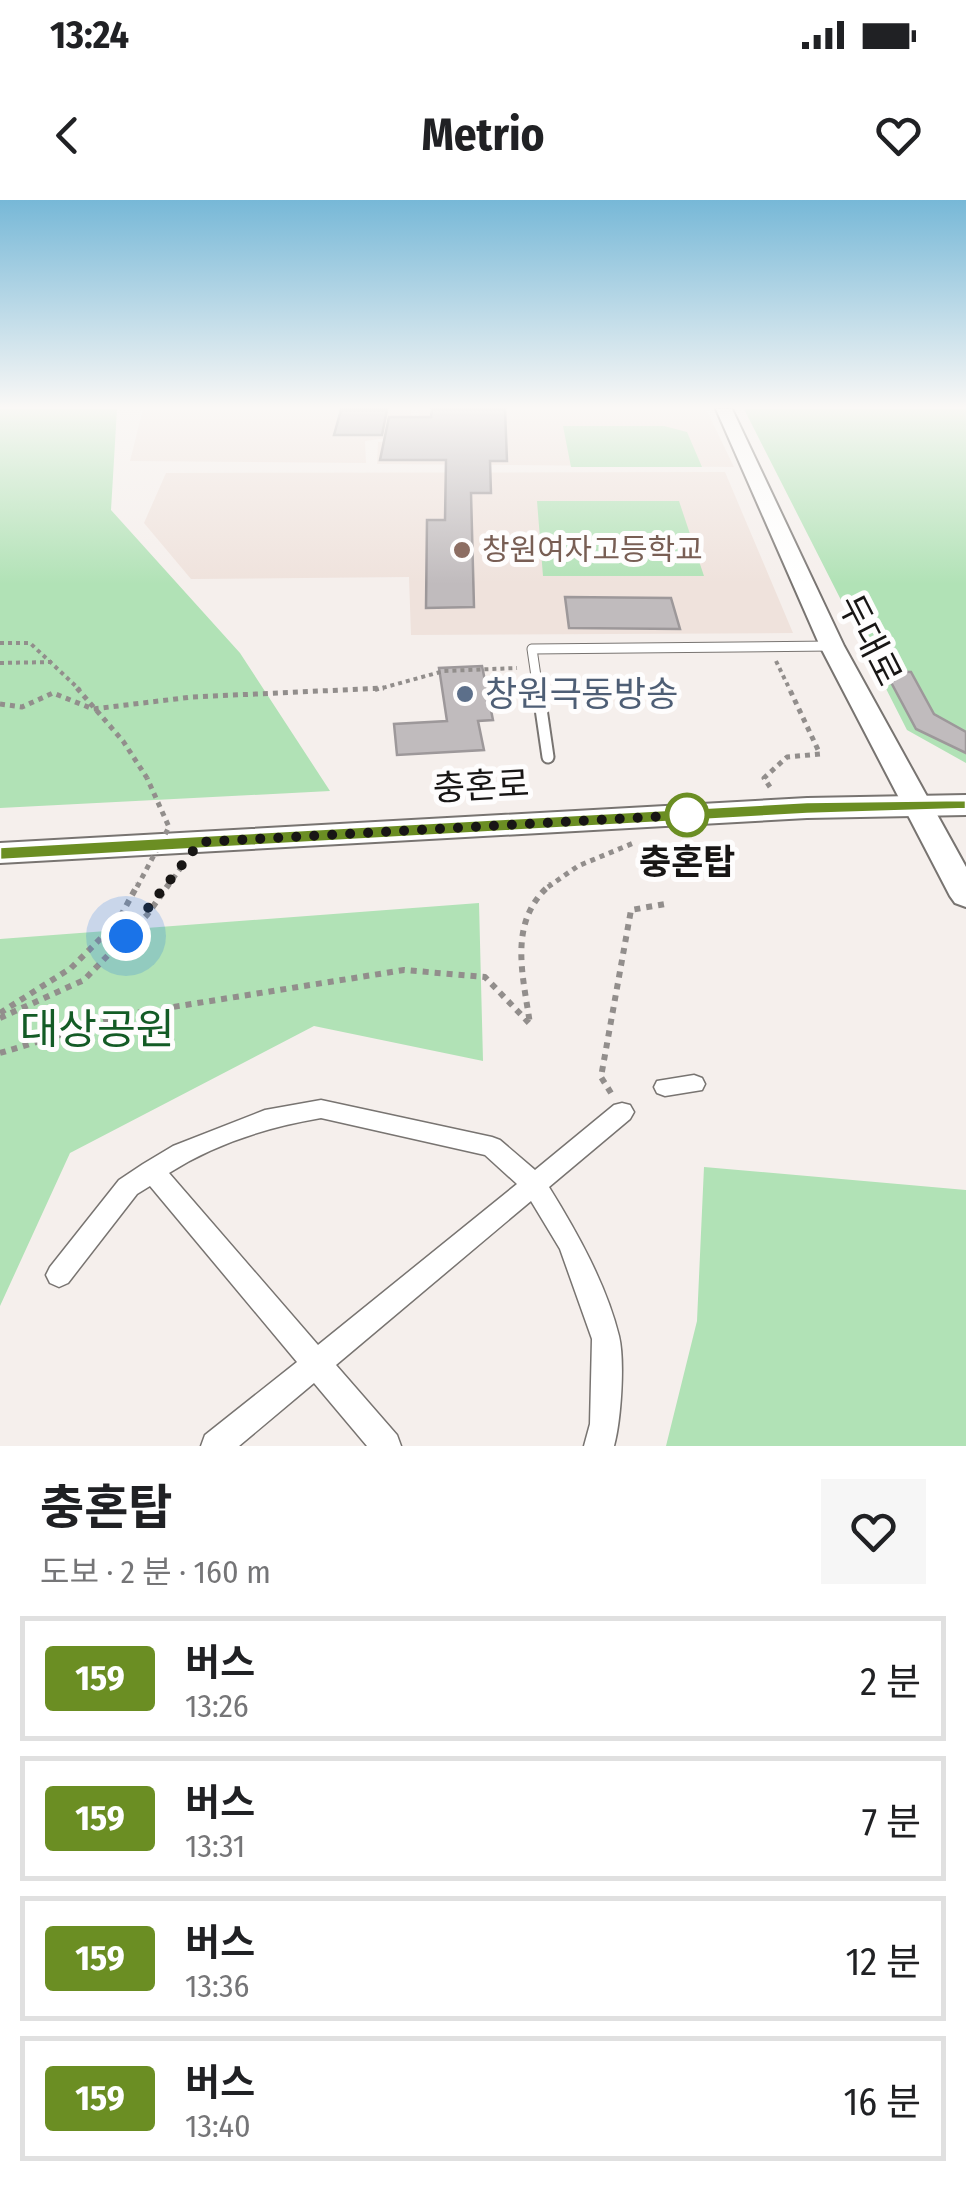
<!DOCTYPE html>
<html lang="ko">
<head>
<meta charset="utf-8">
<style>
  :root { --surface:#fff; --page:#f6f6f6; --text:#202124; --muted:#757577; --line:#e0e0e0 }
  body { margin:0; font-family:"Fira Sans Condensed","Noto Sans KR",sans-serif; background:var(--page); color:var(--text); height:100vh; display:flex; flex-direction:column; font-size:38px; white-space:nowrap }
  * { box-sizing:border-box; margin:0 }
  p { font-size:32px; color:var(--muted) }
  .icon { flex:none; width:55px; height:55px; fill:none; stroke:currentColor; stroke-width:2; stroke-linecap:round; stroke-linejoin:round }
  .map { position:relative; height:1246px; overflow:hidden }
  .side { display:flex; flex-direction:column; background:var(--surface); flex:1 }
  .side>* { flex:none }
  .badge { padding:0 20px; border-radius:8px; font-size:35px; line-height:65px }
  .you { position:absolute; width:50px; height:50px; margin:-25px; border:8px solid #fff; border-radius:50%; background:#1a73e8; box-shadow:0 0 0 15px #1a73e833 }
  .map>.badge { position:absolute; translate:-50% -50%; box-shadow:0 0 0 5px #fff }
  .round { display:grid; place-items:center; flex:none; width:105px; height:105px; border-radius:0px; background:var(--page) }
  .summary { display:flex; align-items:center; justify-content:space-between; height:170px; padding:0 40px }
  h1 { font-size:48px; font-weight:700; line-height:75px }
  ul { padding:0; list-style:none }
  li { display:flex; align-items:center; gap:30px; height:125px; margin:0 20px 15px; padding:0 20px; border:5px solid var(--line); border-radius:0px }
  li div { flex:1 }
  li b { display:block; font-size:38px }
  li em { font-style:normal }
  li .badge { min-width:110px; font-weight:700; text-align:center }
  .status { display:flex; justify-content:space-between; align-items:center; height:70px; padding:0 50px; background:var(--surface); direction:ltr }
  .status svg { height:28px; fill:currentColor }
  header { display:flex; justify-content:space-between; align-items:center; height:130px; padding:0 40px; background:var(--surface); font-size:45px; font-weight:700 }
  .map>svg:first-child { display:block }
</style>
</head>
<body>
<div class="status"><b>13:24</b><svg viewBox="0 0 49 12"><path d="M0 12V9h3v3zM5 12V6h3v6zM10 12V3h3v9zM15 12V0h3v12zM26 1h20v11H26zM47 4h2v5h-2z"/></svg></div>
<header><svg class="icon" aria-label="back" viewBox="0 0 24 24"><path d="M15 5l-7 7 7 7"/></svg>Metrio<svg class="icon" aria-label="heart" viewBox="0 0 24 24"><path d="M12 20l-8-8c-3-5 5-10 8-4 3-6 11-1 8 4z"/></svg></header>
<div class="map">
<svg width="966" height="1246" viewBox="0 0 966 1246">
  <rect width="100%" height="100%" fill="#f5efec"/>
  <!-- built -->
  <path fill="#efe2dc" d="M143 209H411L410 235 365 241 366 263 130 261Z
    M420 209H706L734 267 377 264 378 242 416 240Z
    M725 272 793 433 411 435 409 377 191 379 144 323 166 273Z"/>
  <!-- green -->
  <path fill="#b1e2b6" d="M0 209H117L111 310 240 453 330 591 0 608Z
    M744 209H966V563L907 530Z
    M563 226H664L687 232 702 267H571Z
    M537 301H679L704 376H543Z
    M479 703 483 861 314 826 70 953 0 1106V739Z
    M704 967 966 990V1246H666L697 1121Z"/>
  <!-- building -->
  <path fill="#c0bbbd" stroke="#9d989a" stroke-width="2.5" d="M432 209H505L507 261H490L491 293H471L474 407 426 408 427 320H445L446 260H380L389 217H431Z
    M341 210H387L382 235H334Z
    M565 397 671 398 680 429 569 428Z
    M482 466 493 520 478 521 484 550 397 555 394 524 447 521 439 468Z
    M885 471 911 472 934 514 966 532V553L916 529Z"/>
  <g fill="none" stroke-linecap="round" stroke-linejoin="round">
    <!-- service-far1 casing -->
    <g stroke="#787471" stroke-width="11">
      <path id="service-far1" d="M538 490 532 449 832 446"/>
    </g>
    <!-- service casing -->
    <g stroke="#787471" stroke-width="15">
      <path id="service" d="M538 488 548 557"/>
    </g>
    <!-- pedestrian casing -->
    <g stroke="#787471" stroke-width="3">
      <path id="pedestrian" d="M694 875 702 878 705 884 702 890 665 896 657 893 654 887 657 881Z
        M321 900 492 937 500 940 535 970 614 905 622 903 630 905 634 912 630 919 549 987C577 1032 606 1084 619 1136 625 1161 621 1221 614 1246H584L590 1224 592 1139 560 1049 531 1001 336 1165 397 1235 401 1246H367L314 1183 239 1246H201L205 1235 297 1162 150 986 137 994 68 1083 59 1087 50 1083 46 1075 50 1067 119 980 143 964 173 946 265 910ZM321 918 485 955 517 984 318 1145 169 973C214 944 268 927 321 918Z"/>
    </g>
    <!-- tertiary casing -->
    <g stroke="#787471" stroke-width="4">
      <path id="tertiary" d="M716 209H732L844 446 966 667V707L955 703 950 696 820 446Z"/>
    </g>
    <!-- secondary casing -->
    <g stroke="#787471" stroke-width="4">
      <path id="secondary" d="M966 595V615L807 618 0 663V643L807 598Z"/>
    </g>
    <!-- path-far2 -->
    <path stroke="#928e8c" stroke-width="4" stroke-dasharray="4 4" stroke-linecap="butt" d="M0 443H30L80 490
      M776 461 790 490
      M0 463 52 462
      M375 490 444 471 517 468"/>
    <!-- path-far1 -->
    <path stroke="#928e8c" stroke-width="5" stroke-dasharray="5 5" stroke-linecap="butt" d="M77 488 123 541 147 578
      M0 504 22 507 53 493 93 509 192 497 384 488
      M770 587 764 578 787 557 820 554 789 488
      M167 687 183 665
      M548 687 578 666 636 642"/>
    <!-- path -->
    <path stroke="#928e8c" stroke-width="6" stroke-dasharray="6 6" stroke-linecap="butt" d="M0 813 71 768
      M0 818 84 780 147 715 169 684
      M0 853 129 814 404 770 485 777 530 824C523 775 507 721 551 684
      M611 893 601 877 631 710 665 704"/>
    <!-- service-far1 -->
    <use href="#service-far1" stroke="#fff" stroke-width="9"/>
    <!-- service -->
    <use href="#service" stroke="#fff" stroke-width="11"/>
    <!-- pedestrian -->
    <use href="#pedestrian" fill="#fff" fill-rule="evenodd"/>
    <!-- tertiary -->
    <use href="#tertiary" fill="#fff" fill-rule="evenodd"/>
    <!-- secondary -->
    <use href="#secondary" fill="#fff" fill-rule="evenodd"/>
    <!-- path-bridge-far1 -->
    <path stroke="#928e8c" stroke-width="5" stroke-dasharray="5 5" stroke-linecap="butt" d="M137 687 169 627 147 578"/>
    <!-- path-bridge -->
    <path stroke="#928e8c" stroke-width="6" stroke-dasharray="6 6" stroke-linecap="butt" d="M71 768 118 721 138 684"/>
  </g>
  <!-- sky -->
  <linearGradient id="sky" x2="0" y2="1"><stop stop-color="#77b8d7"/><stop offset="0.54" stop-color="#faf8f6"/><stop offset="1" stop-color="#faf8f6" stop-opacity="0"/></linearGradient>
  <rect width="966" height="384" fill="url(#sky)"/>
  <!-- line -->
  <path fill="#6b8e23" stroke="#fff" stroke-width="2.5" d="M966 600V609L807 614 0 660V647L807 602Z"/>
  <g fill="none" stroke-linecap="round" stroke-linejoin="round">
    <!-- walk -->
    <path stroke="#181615" stroke-width="10" stroke-dasharray="0 18" d="M126 736 200 642 687 615"/>
  </g>
  <!-- markers -->
  <circle fill="#8d6e63" stroke="#fefdfd" stroke-width="4" cx="462" cy="350" r="10"/>
  <circle fill="#5c6f8a" stroke="#fefdfd" stroke-width="4" cx="465" cy="494" r="10"/>
  <circle fill="#fff" stroke="#6b8e23" stroke-width="5" cx="687" cy="615" r="20"/>
  <g text-anchor="middle" dominant-baseline="central" stroke-width="10" stroke-linejoin="round" paint-order="stroke">
    <!-- far-education labels -->
    <g font-size="30" fill="#785e54" stroke="#fefdfd" text-anchor="start">
      <text x="482" y="350">창원여자고등학교</text>
    </g>
    <!-- street labels -->
    <g font-size="35" fill="#181615" stroke="#fefdfd">
      <text transform="translate(870 440) rotate(63)">두대로</text>
      <text transform="translate(481 586) rotate(-3)">충혼로</text>
    </g>
    <!-- service labels -->
    <g font-size="35" fill="#4e5e75" stroke="#fefdfd" text-anchor="start">
      <text x="485" y="494">창원극동방송</text>
    </g>
    <!-- stop labels -->
    <g font-size="35" font-weight="bold" fill="#181615" stroke="#fefdfd">
      <text x="687" y="662">충혼탑</text>
    </g>
    <!-- near-park labels -->
    <g font-size="42" fill="#135b25" stroke="#fefdfd">
      <text x="97" y="830">대상공원</text>
    </g>
  </g>
</svg>
<div class="you" style="left:126px;top:736px"></div>
</div>
<section class="side">
<div class="summary"><div><h1>충혼탑</h1><p>도보 · 2 분 · 160 m</p></div><a class="round"><svg class="icon" aria-label="heart" viewBox="0 0 24 24"><path d="M12 20l-8-8c-3-5 5-10 8-4 3-6 11-1 8 4z"/></svg></a></div>
<ul>
<li><span class="badge" style="background:#6b8e23;color:#fff">159</span><div><b>버스</b><p>13:26</p></div><em>2 분</em></li>
<li><span class="badge" style="background:#6b8e23;color:#fff">159</span><div><b>버스</b><p>13:31</p></div><em>7 분</em></li>
<li><span class="badge" style="background:#6b8e23;color:#fff">159</span><div><b>버스</b><p>13:36</p></div><em>12 분</em></li>
<li><span class="badge" style="background:#6b8e23;color:#fff">159</span><div><b>버스</b><p>13:40</p></div><em>16 분</em></li>
</ul>
</section>
</body>
</html>
